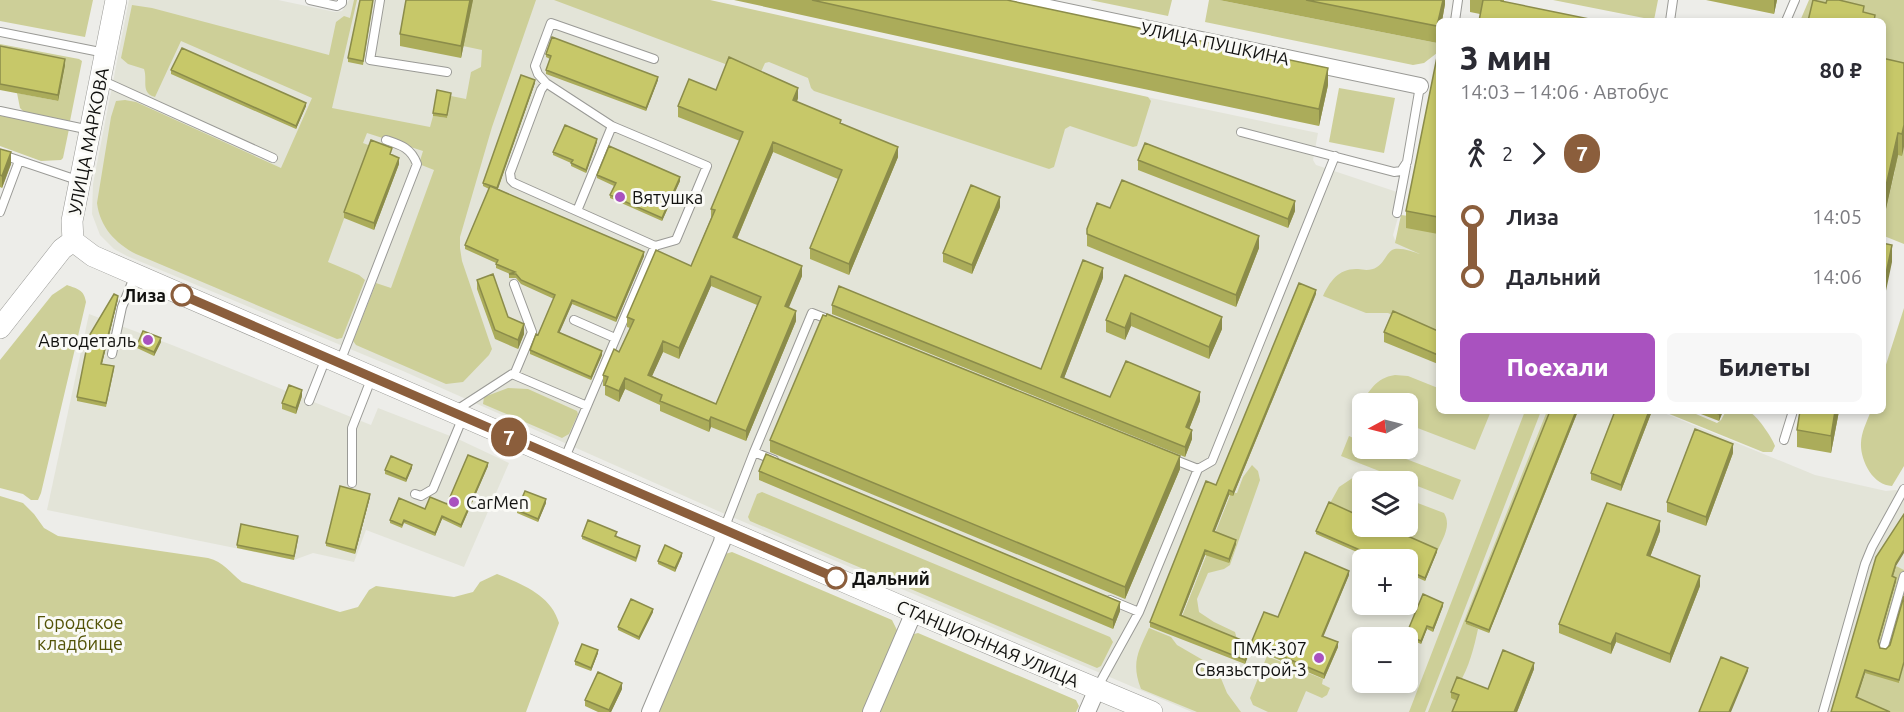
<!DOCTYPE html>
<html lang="ru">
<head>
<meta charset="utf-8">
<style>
  :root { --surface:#fff; --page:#f7f7f7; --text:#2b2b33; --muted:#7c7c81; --accent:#a952bf }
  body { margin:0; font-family:Ubuntu,sans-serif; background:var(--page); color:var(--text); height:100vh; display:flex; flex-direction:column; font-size:22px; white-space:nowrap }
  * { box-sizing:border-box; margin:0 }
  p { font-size:20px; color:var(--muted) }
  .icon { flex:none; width:33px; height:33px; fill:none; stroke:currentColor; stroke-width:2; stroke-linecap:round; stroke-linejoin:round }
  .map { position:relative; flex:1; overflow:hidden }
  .side { position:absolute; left:1436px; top:18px; width:450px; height:396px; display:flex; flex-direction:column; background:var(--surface); border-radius:9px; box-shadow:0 3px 9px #0003 }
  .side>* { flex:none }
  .badge { padding:0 12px; border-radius:20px; font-size:21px; line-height:39px }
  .needle { width:39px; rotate:263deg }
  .fabs { position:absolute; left:1352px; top:393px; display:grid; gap:12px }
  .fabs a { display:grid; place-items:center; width:66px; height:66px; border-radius:9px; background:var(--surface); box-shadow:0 3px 9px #0003; font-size:30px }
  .map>.badge { position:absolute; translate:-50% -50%; box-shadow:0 0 0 3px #fff }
  .legs { display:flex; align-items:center; gap:9px; height:66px; padding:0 24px; font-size:20px }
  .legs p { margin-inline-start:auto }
  .headline { display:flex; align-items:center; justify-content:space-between; height:102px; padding:0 24px }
  h1 { font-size:33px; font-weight:800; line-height:45px }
  .button { display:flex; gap:12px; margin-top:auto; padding:12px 24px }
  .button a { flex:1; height:69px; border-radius:9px; background:var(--accent); color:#fff; font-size:24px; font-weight:800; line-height:69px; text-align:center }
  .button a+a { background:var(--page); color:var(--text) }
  ul { padding:0 24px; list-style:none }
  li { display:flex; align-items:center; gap:21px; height:60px; font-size:22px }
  li i { display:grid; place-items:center; width:9px; height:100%; margin:0 8px; background:currentColor }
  li i::after { content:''; width:15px; height:15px; margin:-8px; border:4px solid; border-radius:50%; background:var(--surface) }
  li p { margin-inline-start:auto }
  li:first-child i { background:linear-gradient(#0000 50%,currentColor 0) }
  li:last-child i { background:linear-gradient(currentColor 50%,#0000 0) }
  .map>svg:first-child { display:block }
</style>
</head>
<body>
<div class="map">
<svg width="1904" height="712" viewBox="0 0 1904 712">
  <rect width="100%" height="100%" fill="#edede9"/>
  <!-- built -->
  <path fill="#e3e4d8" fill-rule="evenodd" d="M129 0H278L335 12 342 11 349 0H684L1318 133 1313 160 1316 165 1397 192 1401 207 1393 235 1395 240 1401 244 1438 252V411H1659L1815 475 1886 491 1896 490 1904 496V690L1893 712H1192L718 511 403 371 127 256 114 249 100 235 92 214 93 184ZM1362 404H1407V448H1362ZM1362 482H1407V526H1362ZM1362 560H1407V604H1362ZM1362 638H1407V682H1362Z
    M89 314 172 345 371 425 378 408 458 439 509 463 464 567 366 530 354 562 313 553 294 560 47 510Z"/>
  <!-- green -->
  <path fill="#cdcf98" d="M0 0H93L85 37 0 21Z
    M354 0H357L332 108 430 127 433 116 447 118 451 96 466 99 471 72 481 67 482 50 463 46 473 0H536L492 127 460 237V248L462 261 492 349 489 355 463 382 446 384 356 345 353 341 376 283 391 288 434 170 419 164 423 151 367 133 363 143 371 146 328 262 359 275 365 280 342 338 337 339 136 254C115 243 100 227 97 203L111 117 116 101 125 100 136 102 281 168 312 98 181 41 155 97C140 93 148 80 144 69L128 64 121 58 132 5 152 8 329 55 336 22 344 16 350 18Z
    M554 0H710L1148 97 1151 101 1137 146 1133 147 1070 126 1065 129 1054 167 1049 169 814 91 811 88 808 78 769 62 765 63 760 74H752Z
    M1090 0H1172L1168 16Z
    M1209 0H1219L1437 43V53L1424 63 1413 65 1205 22Z
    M1553 0H1658L1654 20Z
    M1809 0H1904V86L1883 81 1882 21H1800Z
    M0 44 79 59 82 61 70 121 24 112 20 108 17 93 58 101 0 53Z
    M1339 88 1395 98 1384 153 1329 142Z
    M0 115 69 129 63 158 61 160 41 161 0 146Z
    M1904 147V244L1884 236 1883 238V208L1886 209 1895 170 1888 168Z
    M1401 215 1409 216 1438 234V334L1388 313H1366L1323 296C1330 281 1339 268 1358 269 1364 270 1371 271 1377 267 1384 263 1386 254 1392 250 1398 246 1414 252 1420 254L1395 243Z
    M67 285C77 289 84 289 86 302L41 493 38 500H31L23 494 0 488V360L52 295Z
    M1904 308V466L1892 486C1873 486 1860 460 1861 443 1861 433 1867 421 1871 411H1882L1883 374Z
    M1395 375 1408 376 1438 388V411H1491L1475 450 1407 424V404H1362V408L1359 406C1370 391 1375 378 1395 375Z
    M508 388 528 389 577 411 578 414 569 434 562 438 483 404 484 397Z
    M1525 411H1541L1425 712H1409Z
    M1547 411H1551L1467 624 1478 629C1474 648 1469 667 1459 684L1481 710V712H1428Z
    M1662 411H1689L1717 423 1721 420 1726 411C1733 411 1745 409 1751 413 1758 417 1773 439 1775 446L1772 452H1763Z
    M1349 436 1362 442V448L1380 449 1461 480 1453 500 1341 456Z
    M1252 465 1258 471 1260 480 1230 565 1224 569 1208 573 1197 599 1199 612 1214 622 1235 632 1238 643 1181 619 1231 493H1237L1243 477Z
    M1354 477 1364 481 1362 482V520L1329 505 1339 487Z
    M762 492 1110 637 1113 642 1101 666 1097 668 750 521 748 517 757 494Z
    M0 496 23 503 34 514 44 528 58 536 208 558C224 562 229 572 242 582L340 612 358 607 369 590 376 586 454 597 473 592 480 582 497 574C522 584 551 595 559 623L526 712H0Z
    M1407 499 1444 513C1452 526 1442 540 1437 552L1378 527 1407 526Z
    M732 552 892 620 898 632 863 712H658L725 554Z
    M1896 566 1904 570V712H1853Z
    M1149 628 1171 637 1177 645 1208 663 1218 671 1227 693 1241 712H1197L1141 689C1131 663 1138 652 1149 628Z
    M918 633 1076 700 1079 706 1076 712H879L910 635Z
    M1267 656 1323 679 1322 684 1330 688 1327 695 1322 698 1306 691 1297 712H1268L1253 705 1250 698Z"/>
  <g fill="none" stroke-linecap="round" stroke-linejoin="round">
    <!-- service casing -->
    <g stroke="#9a9a96" stroke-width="10">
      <path id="service" d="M310 0 337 6 342 3V0
        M380 0 370 60 447 72
        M1455 21 1458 0
        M1670 21 1673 0
        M1786 21 1795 0
        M0 32 105 53
        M101 80 273 158
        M546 83 541 90 510 173 511 180 514 183 655 246
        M0 111 90 130
        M1241 132 1394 172 1401 171 1407 162 1420 86
        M0 154 80 181
        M577 211 612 126
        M0 212 19 161
        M1397 213 1406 166
        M514 284 532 332 514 375
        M574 320 615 338
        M112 354 122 307 135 275
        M340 362 417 164C411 148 401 145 386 140
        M309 401 326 358
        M455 411 512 374 587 406
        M1784 440 1793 411
        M754 452 812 313 830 320
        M1170 458 1198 469
        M564 460 655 246 676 240 707 166 612 126 546 83 538 74 535 66 551 23 654 59
        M352 483V428L372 377
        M415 494 421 496 433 489 463 417
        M724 529 754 452 774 460
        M1110 600 1139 612
        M1884 646 1904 576
        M1097 688 1139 612 1198 469 1212 461 1335 156
        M1823 712 1865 564 1872 547 1904 489"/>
    </g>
    <!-- minor casing -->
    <g stroke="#9a9a96" stroke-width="18">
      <path id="minor" d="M1011 0 1420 86
        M650 712 722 542 724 530
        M871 712 914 612
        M1087 712 1097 689"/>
    </g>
    <!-- tertiary casing -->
    <g stroke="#9a9a96" stroke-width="22">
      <path id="tertiary" d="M73 241 93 256 914 612 1152 712
        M73 241 72 221 116 0
        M0 328 62 249 73 241"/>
    </g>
    <!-- service -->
    <use href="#service" stroke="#fff" stroke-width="8"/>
    <!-- minor -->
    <use href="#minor" stroke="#fff" stroke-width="16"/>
    <!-- tertiary -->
    <use href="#tertiary" stroke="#fff" stroke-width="21"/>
  </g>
  <!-- wall -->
  <path fill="#abac5a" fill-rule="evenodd" d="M473 0 461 58 400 46V34Z
    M734 0H1007L1328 85 1319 126 1016 62Z
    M1219 0H1445V4L1442 21H1438V38L1437 43Z
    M1470 0H1504V2L1480 14 1470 12Z
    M1706 0H1777L1774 14Z
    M373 2 363 65 348 62V58Z
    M0 46 65 65 58 101 0 90Z
    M546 54 658 80 646 111 546 74V70L550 59 546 57Z
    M1438 57V234L1406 228V211Z
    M1882 58 1904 63 1902 156 1898 155 1886 209 1882 208Z
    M171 70 306 106 296 129 171 74Z
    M535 83 498 189 644 256 616 322 572 304 559 333 602 355 591 380 530 354V350L538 335 554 299 521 284 516 278H509V274H510L496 268V263L465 249V245L489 189 483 186V183Z
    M451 96 447 118 433 116V113Z
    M798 98 797 102 841 124 898 157 849 275 810 259V248L838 179 773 152 737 239 802 276 788 308 796 321 746 441 711 427 709 432 660 411V405L625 389 619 402 605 395V386H603V375L619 352 630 328 627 327V317L691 266 711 218V209L740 141 678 117V106ZM711 286 757 305 716 404 652 376 663 352 679 359Z
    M597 142 586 173 571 166V163L553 155V152Z
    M0 149 11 164 2 188 0 187Z
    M392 154V155L399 164 374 230 344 218V212Z
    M1138 160 1295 211 1288 228 1138 170Z
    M597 175 680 181 662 221 610 198V195L614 186 597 178Z
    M1000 207 972 274 943 262V253Z
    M1110 208 1259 248 1236 307 1087 246V229Z
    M1125 275 1222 329 1209 359 1131 326 1125 340 1106 332V320Z
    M1103 278 1064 378 1110 397 1200 401 1189 429 1192 439 1185 457 832 314V305L1041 369Z
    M477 280 508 317 524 334 518 349 495 339 477 289Z
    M1316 294 1233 496 1229 495 1214 532 1236 544 1229 563 1205 555 1181 616 1251 644 1278 617 1349 575 1323 636 1338 647 1324 679 1251 648 1245 664 1150 627V622L1216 485Z
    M118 299 102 364 114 369 106 407 77 401V397Z
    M1438 331V364L1384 342V332Z
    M161 342 154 356 137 348V345Z
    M302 396 296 414 282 409V403Z
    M1550 411H1578L1489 633 1466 624V621Z
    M1615 411H1652L1621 491 1591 480V473Z
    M1693 411H1723L1719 421Z
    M1839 411 1831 453 1797 447V430Z
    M770 440 1180 469 1125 599 770 452Z
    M1733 453 1706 526 1667 512V502Z
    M488 466 461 528 442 519 435 536 404 523 402 528 390 523V520L425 509 447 504Z
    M412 468 406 482 385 474V470Z
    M759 471 1120 611 1113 629 759 480Z
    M370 497 355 554 326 546V543Z
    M546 503 538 522 517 513V510Z
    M1316 531 1437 552 1425 581 1407 573V560H1375L1316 534Z
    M1660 531 1650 557 1700 586 1670 663 1616 642 1611 654 1559 633V624Z
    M617 535 616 537 640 550 636 562 582 539V536Z
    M298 539 294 560 237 548V545Z
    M682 556 675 572 658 564V561Z
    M1896 566 1893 577 1896 581 1878 643 1880 648 1886 649 1890 645 1904 596 1899 683 1865 673 1857 698 1831 712Z
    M1443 606 1433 632 1427 629 1421 644 1407 638 1406 635Z
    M653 612 639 640 618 630V627Z
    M598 653 591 671 575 665V661Z
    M1534 669 1517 712H1452L1457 701 1451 698V692L1488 689Z
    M622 689 611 712H598L585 706V700Z"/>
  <!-- shaded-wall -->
  <path fill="#8b8c4a" d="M470 0H473L461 58V46Z
    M1443 0H1445V4L1442 21H1438V38L1437 43V26Z
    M1774 0H1777L1774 14Z
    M65 59V65L58 101V95Z
    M1328 68V85L1319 126V109Z
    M658 77V80L646 111V108Z
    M535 80V83L497 191V188Z
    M798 88V98L793 111V100Z
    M306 103V106L296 129V126Z
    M1904 125V147L1902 156V134Z
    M1898 133V155L1886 209V186Z
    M597 139V142L586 173V170Z
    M773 142V152L733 248V237Z
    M898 147V157L849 275V264Z
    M11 152V164L2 188V176Z
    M399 158V164L374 230V223Z
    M680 177V181L662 221V218Z
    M1000 197V207L972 274V265Z
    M1295 201V211L1288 228V219Z
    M1259 236V248L1236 307V295Z
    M1892 245V262L1882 310V293Z
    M644 252V256L616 322V318Z
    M802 266V276L785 317V306Z
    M1103 268V278L1061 386V377Z
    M711 276V286L679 359V348Z
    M1316 290V294L1233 496V492Z
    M118 296V299L101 367V364Z
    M572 300V304L558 336V332Z
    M796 311V321L746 441V431Z
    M1131 313V326L1125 340V328Z
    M1222 317V329L1209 359V347Z
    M524 324V334L518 349V340Z
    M161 338V342L154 356V352Z
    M663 341V352L648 385V375Z
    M602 351V355L591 380V377Z
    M625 378V389L619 402V391Z
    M302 390V396L296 414V408Z
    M1200 392V401L1186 437V427Z
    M1576 411H1578L1489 633V630Z
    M1649 411H1652L1621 491V485Z
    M1720 411H1723L1719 421V414Z
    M1835 411H1839L1831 453V436Z
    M711 417V427L709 432V421Z
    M1192 430V439L1185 457V447Z
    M1733 444V453L1706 526V517Z
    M1180 456V469L1125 599V587Z
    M488 463V466L461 528V525Z
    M412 465V468L406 482V479Z
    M1229 490V495L1213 536V531Z
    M370 494V497L355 554V550Z
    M546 499V503L538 522V519Z
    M442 516V519L435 536V533Z
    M1660 521V531L1647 565V555Z
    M1236 540V544L1229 563V559Z
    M1437 549V552L1425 581V578Z
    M1205 550V555L1180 619V615Z
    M1904 550V553L1896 566 1892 580 1896 563Z
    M682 553V556L675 572V568Z
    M1349 571V575L1322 640V636Z
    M1700 576V586L1670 663V654Z
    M1896 578V581L1878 644V641Z
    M1120 602V611L1113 629V620Z
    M1443 603V606L1433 632V628Z
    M653 609V612L639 640V637Z
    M1427 626V629L1421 644V641Z
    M1616 633V642L1611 654V644Z
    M1338 642V647L1324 679V674Z
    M1251 644V648L1245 664V660Z
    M598 650V653L591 671V668Z
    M1534 663V669L1517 712H1514Z
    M1748 668V671L1731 712H1729Z
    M1865 670V673L1856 701V697Z
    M622 683V689L611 712H609Z"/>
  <!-- building -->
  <path fill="#c7c869" stroke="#8b8c4a" stroke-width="1.5" fill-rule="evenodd" d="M360 0H373L363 61 348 58Z
    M406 0H470L461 46 400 34Z
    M812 0H1007L1328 68 1319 109 1016 45Z
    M1306 0H1443L1437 26Z
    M1483 0H1501V1L1599 21H1479Z
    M1813 0 1826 3 1827 0H1839L1864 6 1863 12 1875 15 1874 21H1808Z
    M552 37 658 77 646 108 546 70 551 56 546 54Z
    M0 46 65 59 58 95 0 84Z
    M182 48 306 103 296 126 171 70Z
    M729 57 798 88 793 100 841 120 840 123 898 147 849 264 810 248 842 170 773 142 733 237 802 266 785 306 796 311 746 431 711 417 709 421 660 401 662 395 625 378 619 391 605 385 608 377 603 375 614 349 619 352 634 320 627 317 656 250 691 266 715 210 711 209 743 132 678 106 689 79 716 90ZM711 276 761 297 716 404 648 375 663 341 679 348Z
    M1437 57H1438V217L1406 211Z
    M1882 58 1904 63V125L1902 134 1898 133 1886 186H1882Z
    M521 75 535 80 497 188 483 183Z
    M437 90 451 93 447 115 433 113Z
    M565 125 597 139 586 170 571 163 573 160 553 152Z
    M371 140 392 148 390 154 399 158 374 223 344 212Z
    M1145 143 1295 201 1288 219 1138 160Z
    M609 146 680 177 662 218 610 195 616 183 597 175Z
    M0 149 11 152 2 176 0 175Z
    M1122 180 1259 236 1236 295 1087 234V229L1097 203 1110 208Z
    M971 185 1000 197 972 265 943 253Z
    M490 186 644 252 616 318 572 300 558 332 602 351 591 377 530 350 536 334 538 335 555 295 521 280 516 274H509L515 272 496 264 498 260 465 245Z
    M1882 243 1892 245 1882 293Z
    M1083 260 1103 268 1061 377 1110 397 1126 361 1200 392 1186 427 1192 430 1185 447 832 305 839 286 1041 369Z
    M493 274 508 317 524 324 518 340 495 330 477 280Z
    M1125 275 1222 317 1209 347 1131 313 1125 328 1106 320Z
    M1299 283 1316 290 1233 492 1229 490 1213 531 1236 540 1229 559 1205 550 1180 615 1251 644 1245 660 1150 622 1206 481 1216 485Z
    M114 294 118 296 101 364 114 366 106 403 77 397 89 336Z
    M1393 311 1438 331V355L1384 332Z
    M827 314 1180 456 1125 587 770 440 823 315 826 316Z
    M143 331 161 338 154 352 137 345Z
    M289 385 302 390 296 408 282 403Z
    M1550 411H1576L1489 630 1466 621Z
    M1615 411H1649L1621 485 1591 473Z
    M1710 411H1720L1719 414Z
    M1800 411H1835L1831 436 1797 430Z
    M1695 429 1733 444 1706 517 1667 502Z
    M766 454 1120 602 1113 620 759 471Z
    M468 455 488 463 461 525 442 516 435 533 404 520 402 525 390 520 399 498 425 509 430 497 447 504Z
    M391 456 412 465 406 479 385 470Z
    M340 486 370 494 355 550 326 543Z
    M525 491 546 499 538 519 517 510Z
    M1329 502 1362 517V526H1385L1437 549 1425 578 1407 570V560H1383L1316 531Z
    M1607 503 1660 521 1647 555 1700 576 1670 654 1616 633 1611 644 1559 624Z
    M1904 514V550L1896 563 1892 576 1896 578 1878 641 1880 648 1886 649 1890 645 1904 596V662L1899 680 1865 670 1856 697 1890 712H1831L1876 557Z
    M588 520 617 532 615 536 640 546 636 558 582 536Z
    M241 524 298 536 294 556 237 545Z
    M665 545 682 553 675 568 658 561Z
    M1305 552 1349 571 1322 636 1338 642 1324 674 1251 643 1264 612 1278 617Z
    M1423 594 1443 603 1433 628 1427 626 1421 641 1406 635Z
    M631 599 653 609 639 637 618 627Z
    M582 644 598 650 591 668 575 661Z
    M1503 650 1534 663 1514 712H1452L1459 695 1451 692 1457 677 1488 689Z
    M1721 657 1748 668 1729 712H1699Z
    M598 672 622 683 609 710 585 700Z"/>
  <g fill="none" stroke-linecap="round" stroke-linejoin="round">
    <!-- line-1 casing -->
    <g stroke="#fff" stroke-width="14">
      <path id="line-1" d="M182 295 836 578"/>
    </g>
    <!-- line-1 -->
    <use href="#line-1" stroke="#8b5e3c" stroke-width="9"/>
  </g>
  <!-- markers -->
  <g fill="#a952bf" stroke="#fafaf6" stroke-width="2">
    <circle cx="620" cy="197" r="6"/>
    <circle cx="148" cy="340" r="6"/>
    <circle cx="454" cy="502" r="6"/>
    <circle cx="1319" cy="658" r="6"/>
  </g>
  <g fill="#fff" stroke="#8b5e3c" stroke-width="3">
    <circle cx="182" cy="295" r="10"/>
    <circle cx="836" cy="578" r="10"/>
  </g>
  <g text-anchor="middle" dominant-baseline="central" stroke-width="6" stroke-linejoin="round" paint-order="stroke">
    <!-- street labels -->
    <g font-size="18" fill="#11110f" stroke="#fafaf6">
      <text transform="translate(1215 43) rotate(12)">УЛИЦА ПУШКИНА</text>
      <text transform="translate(88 141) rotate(-79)">УЛИЦА МАРКОВА</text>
      <text transform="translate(988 643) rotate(23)">СТАНЦИОННАЯ УЛИЦА</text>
    </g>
    <!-- poi labels -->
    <g font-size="18" fill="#11110f" stroke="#fafaf6" text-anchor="start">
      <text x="632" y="197">Вятушка</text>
      <text x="136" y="340" text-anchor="end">Автодеталь</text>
      <text x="466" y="502">CarMen</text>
      <text x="1307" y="648" text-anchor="end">ПМК-307<tspan x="1307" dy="21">Связьстрой-3</tspan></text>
    </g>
    <!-- stop labels -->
    <g font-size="18" font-weight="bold" fill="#11110f" stroke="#fafaf6" text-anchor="end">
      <text x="166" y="295">Лиза</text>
      <text x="852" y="578" text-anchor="start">Дальний</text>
    </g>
    <!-- park labels -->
    <g font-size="18" fill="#535307" stroke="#fafaf6">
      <text x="80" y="622">Городское<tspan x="80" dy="21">кладбище</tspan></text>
    </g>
  </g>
</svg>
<div class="fabs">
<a><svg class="needle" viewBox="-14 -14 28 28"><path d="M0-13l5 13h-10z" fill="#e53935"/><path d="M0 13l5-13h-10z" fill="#7c7c81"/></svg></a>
<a><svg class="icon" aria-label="layers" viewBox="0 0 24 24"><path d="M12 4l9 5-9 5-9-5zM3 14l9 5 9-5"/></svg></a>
<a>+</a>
<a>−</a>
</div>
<b class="badge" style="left:509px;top:437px;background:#8b5e3c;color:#fff">7</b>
<section class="side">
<div class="headline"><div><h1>3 мин</h1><p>14:03 – 14:06 · Автобус</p></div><b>80 ₽</b></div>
<div class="legs"><svg class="icon" aria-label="walk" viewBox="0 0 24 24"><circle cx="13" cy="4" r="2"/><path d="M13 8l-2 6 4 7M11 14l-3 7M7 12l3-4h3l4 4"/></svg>2<svg class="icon" aria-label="forward" viewBox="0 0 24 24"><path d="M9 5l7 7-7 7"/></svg><b class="badge" style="background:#8b5e3c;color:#fff">7</b></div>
<ul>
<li><i style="color:#8b5e3c"></i><b>Лиза</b><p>14:05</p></li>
<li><i style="color:#8b5e3c"></i><b>Дальний</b><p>14:06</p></li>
</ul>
<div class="button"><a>Поехали</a><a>Билеты</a></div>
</section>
</div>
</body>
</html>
